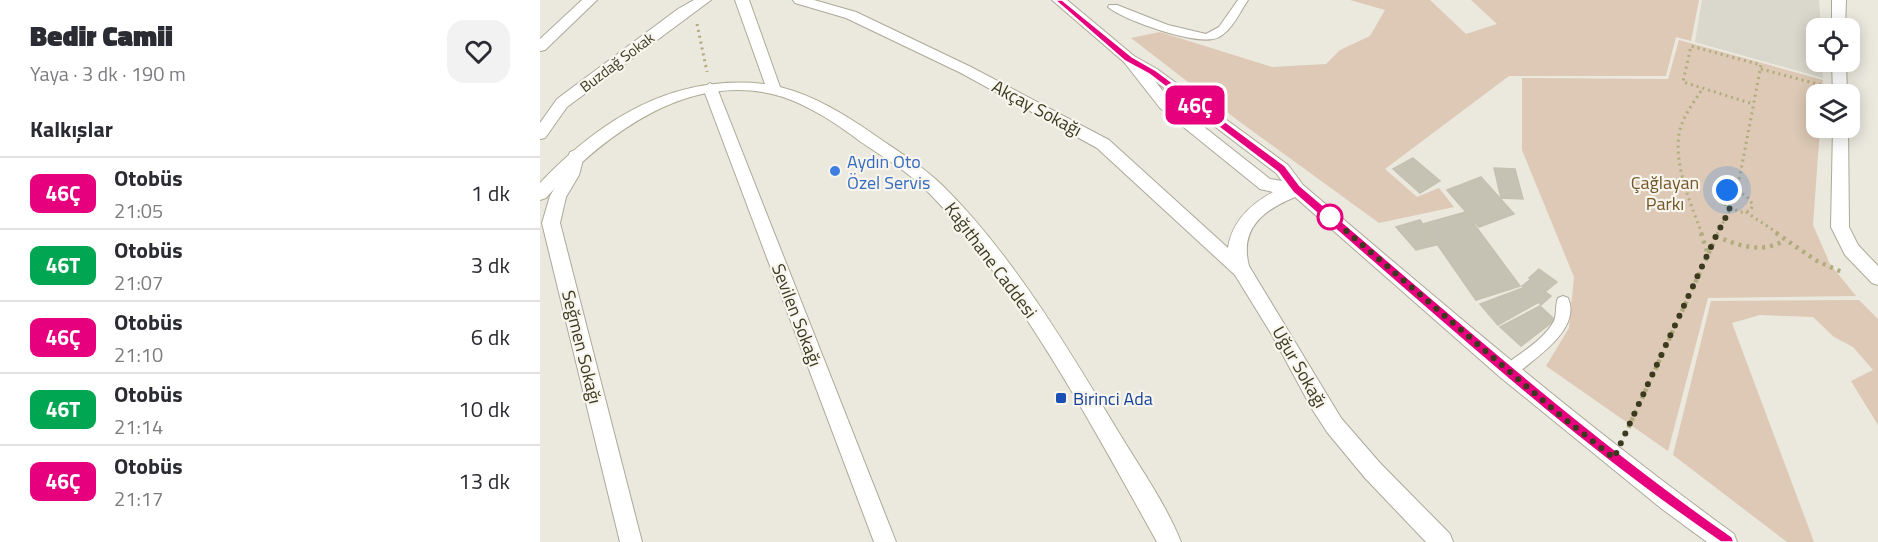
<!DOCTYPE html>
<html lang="tr">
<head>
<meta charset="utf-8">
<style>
  :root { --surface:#fff; --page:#f2f2f3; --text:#2b2b33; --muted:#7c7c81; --line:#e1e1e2 }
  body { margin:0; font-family:"Titillium Web",sans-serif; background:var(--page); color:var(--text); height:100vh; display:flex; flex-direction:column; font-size:22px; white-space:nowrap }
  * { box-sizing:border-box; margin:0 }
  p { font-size:20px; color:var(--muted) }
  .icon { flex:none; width:33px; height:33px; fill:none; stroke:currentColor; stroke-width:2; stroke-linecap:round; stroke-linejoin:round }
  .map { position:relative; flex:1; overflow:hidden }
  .sheet { display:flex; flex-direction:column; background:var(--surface); width:540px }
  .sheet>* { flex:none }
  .badge { padding:0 12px; border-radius:9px; font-size:21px; line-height:39px }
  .fabs { position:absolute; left:1266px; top:18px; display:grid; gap:12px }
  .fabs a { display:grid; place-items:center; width:54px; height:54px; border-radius:12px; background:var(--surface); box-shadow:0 3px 15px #0003; font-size:30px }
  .you { position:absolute; width:30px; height:30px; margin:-15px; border:4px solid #fff; border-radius:50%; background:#1a73e8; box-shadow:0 0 0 9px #1a73e833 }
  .map>.badge { position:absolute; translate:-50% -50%; box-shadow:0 0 0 3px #fff }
  h2 { padding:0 30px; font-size:22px; line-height:54px }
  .round { display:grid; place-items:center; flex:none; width:63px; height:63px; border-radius:18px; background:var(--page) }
  .summary { display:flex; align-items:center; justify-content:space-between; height:102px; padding:0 30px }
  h1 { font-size:28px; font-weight:800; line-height:45px }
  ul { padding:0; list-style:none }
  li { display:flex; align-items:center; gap:18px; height:72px; padding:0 30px; border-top:2px solid var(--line) }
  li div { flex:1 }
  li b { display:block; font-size:22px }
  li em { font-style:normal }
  li .badge { min-width:66px; font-weight:700; text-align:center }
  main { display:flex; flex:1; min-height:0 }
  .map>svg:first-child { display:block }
</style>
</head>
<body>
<main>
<section class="sheet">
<div class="summary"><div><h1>Bedir Camii</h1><p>Yaya · 3 dk · 190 m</p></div><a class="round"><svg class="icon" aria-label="heart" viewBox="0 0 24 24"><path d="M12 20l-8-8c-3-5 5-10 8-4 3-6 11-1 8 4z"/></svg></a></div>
<h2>Kalkışlar</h2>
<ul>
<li><span class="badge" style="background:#e6007e;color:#fff">46Ç</span><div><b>Otobüs</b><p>21:05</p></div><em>1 dk</em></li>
<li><span class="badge" style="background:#00a651;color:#fff">46T</span><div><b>Otobüs</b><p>21:07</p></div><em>3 dk</em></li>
<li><span class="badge" style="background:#e6007e;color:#fff">46Ç</span><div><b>Otobüs</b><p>21:10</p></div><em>6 dk</em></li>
<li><span class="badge" style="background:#00a651;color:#fff">46T</span><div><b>Otobüs</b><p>21:14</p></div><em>10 dk</em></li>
<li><span class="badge" style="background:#e6007e;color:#fff">46Ç</span><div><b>Otobüs</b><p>21:17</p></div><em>13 dk</em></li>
</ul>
</section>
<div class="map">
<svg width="1338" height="542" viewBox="0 0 1338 542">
  <rect width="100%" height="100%" fill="#ebe8de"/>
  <!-- built -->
  <path fill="#dad7cc" d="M1162 0H1279L1281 28H1276V62H1282L1283 78 1155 42Z"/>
  <!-- green -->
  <path fill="#ddc9b5" d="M810 0H890L926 34 957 24 931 0H1159L1151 41 1136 37 1126 76H969L845 169 877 197 899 188 914 207 839 223 700 122 591 38 620 32 732 67 786 64 800 50 830 36 845 10Z
    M1139 40 1283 80 1282 94H1276V128H1280L1273 225 1290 264 1316 296 1168 298 1128 451 1006 366 1029 328 1034 277 982 150V78L1128 79Z
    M1319 300 1338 319V425L1311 381 1333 370 1313 347 1294 337 1273 317 1220 315 1192 323 1274 542H1247L1133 455 1171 301Z"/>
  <!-- building -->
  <path fill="#c5c2b3" stroke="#c4c1b0" stroke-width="1.5" d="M873 158 900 181 880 193 853 169Z
    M954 168 975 169 983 199 961 198Z
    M941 177 974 214 939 227 907 190Z
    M925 212 980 286 936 300 883 224Z
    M880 220 896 245 876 250 856 227Z
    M999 269 1017 282 1006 291 989 278Z
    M990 280 1011 296 1001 305 982 286Z
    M983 288 997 303 958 325 940 304Z
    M1000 306 1015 320 981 346 960 327Z"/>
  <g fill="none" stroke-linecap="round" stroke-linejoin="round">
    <!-- lane casing -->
    <g stroke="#aca999" stroke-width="2">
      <path id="lane" d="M698 0H708C700 12 692 30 679 37 661 48 583 20 568 7L569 5H577L628 25 666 34 679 27Z
        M1023 296 1028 298C1042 329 994 359 974 376L969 378 964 376 962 371 964 366C980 353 1004 340 1014 321 1017 314 1015 305 1018 298Z"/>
    </g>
    <!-- street casing -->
    <g stroke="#aca999" stroke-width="2">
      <path id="street" d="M42 0H57L5 50 0 51V39Z
        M154 0H171L27 107 5 138 0 139V123L17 99 138 9Z
        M253 0H274L316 12 431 67 569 140 688 248C692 221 711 204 733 192L720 189 620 108 584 62 512 0H527L594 56 617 69 748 165 763 185C904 305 1044 425 1194 534L1197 542H1167L1122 509 960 377 755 197C724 210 699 228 709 266L801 418 840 463 910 534 913 542H886L825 478 787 432 772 409 732 335 695 275 557 148 421 73 306 18 255 3ZM615 81 736 173 742 181 730 179 630 100Z
        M170 83 177 88 356 542H334L163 88Z
        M36 150 42 152 44 156 39 175 26 197 20 223 102 542H80L2 223 10 196 23 174 30 152Z"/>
    </g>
    <!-- secondary casing -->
    <g stroke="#aeab94" stroke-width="2">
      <path id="secondary" d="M195 0H209L240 87C275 96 304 114 333 134 356 150 381 165 402 185 471 253 526 345 576 428 598 465 625 502 641 542H617C565 449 514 353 450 267 431 242 412 216 390 194 370 173 345 158 321 142 297 124 272 107 243 97 150 68 64 135 6 198L0 200V183C61 119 133 74 225 84Z
        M1292 0H1306L1305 28H1292Z
        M1292 62H1306L1307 94H1293Z
        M1293 128H1308L1309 227 1318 245 1338 266V285L1332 283 1305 255 1291 227Z"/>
    </g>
    <!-- path-far1 -->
    <path stroke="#b0ac7d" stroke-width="3" stroke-dasharray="2 4" stroke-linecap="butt" d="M157 24 167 72
      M1221 69 1281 85
      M1191 190 1206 195 1213 205 1210 211 1201 212 1186 206 1182 195Z
      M1197 191 1221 65 1151 46 1143 82 1213 104
      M1206 212 1239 234
      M1162 234C1151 204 1134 166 1139 134 1142 117 1154 102 1163 88
      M1177 234 1190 209"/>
    <!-- path -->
    <path stroke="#b0ac7d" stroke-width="4.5" stroke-dasharray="3 5" stroke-linecap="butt" d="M1161 233 1167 251
      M1236 233 1277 261 1302 272
      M1176 236C1199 246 1222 254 1245 240
      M1085 435 1178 233"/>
    <!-- lane -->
    <use href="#lane" fill="#fff" fill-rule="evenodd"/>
    <!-- street -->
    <use href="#street" fill="#fff" fill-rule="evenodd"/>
    <!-- secondary -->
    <use href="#secondary" fill="#fff" fill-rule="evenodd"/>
  </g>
  <!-- line -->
  <path fill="#e6007e" stroke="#fff" stroke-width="1.5" d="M515 0H522L592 57 615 70 745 166 760 186C902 306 1040 431 1192 537L1194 542H1181C1030 440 893 313 753 192L738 172 609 74 585 61Z"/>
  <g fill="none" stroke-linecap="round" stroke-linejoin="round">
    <!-- walk -->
    <path stroke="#3b3a1f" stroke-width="6" stroke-dasharray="0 10.8" d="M790 217 1021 416 1074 458 1176 236 1190 209 1181 198 1187 190"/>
  </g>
  <!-- markers -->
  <circle fill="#3f7fe0" stroke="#f7f5ee" stroke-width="2" cx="295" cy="171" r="6"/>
  <circle fill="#fff" stroke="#e6007e" stroke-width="3" cx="790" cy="217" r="12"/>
  <rect fill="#1a4fb4" stroke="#f7f5ee" stroke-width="2" x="515" y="392" width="12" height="12" rx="3"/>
  <g text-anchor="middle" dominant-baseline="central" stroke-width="4.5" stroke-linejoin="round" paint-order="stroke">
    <!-- far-street labels -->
    <g font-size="15" fill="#3b3a1f" stroke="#f7f5ee">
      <text transform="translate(77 62) rotate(-37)">Buzdağ Sokak</text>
    </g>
    <!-- street labels -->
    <g font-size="18" fill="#3b3a1f" stroke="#f7f5ee">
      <text transform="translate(497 108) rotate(28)">Akçay Sokağı</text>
      <text transform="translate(451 260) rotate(53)">Kağıthane Caddesi</text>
      <text transform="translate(257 315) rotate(69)">Sevilen Sokağı</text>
      <text transform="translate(42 347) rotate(76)">Seğmen Sokağı</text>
      <text transform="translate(760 367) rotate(60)">Uğur Sokağı</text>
    </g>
    <!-- shop labels -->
    <g font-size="18" fill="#366cbe" stroke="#f7f5ee" text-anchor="start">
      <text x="307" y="161">Aydın Oto<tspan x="307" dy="21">Özel Servis</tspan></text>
    </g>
    <!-- park labels -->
    <g font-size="18" fill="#735627" stroke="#f7f5ee">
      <text x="1125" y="182">Çağlayan<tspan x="1125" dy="21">Parkı</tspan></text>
    </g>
    <!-- transit labels -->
    <g font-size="18" fill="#164399" stroke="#f7f5ee" text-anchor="start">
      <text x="533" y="398">Birinci Ada</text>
    </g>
  </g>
</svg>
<div class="fabs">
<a><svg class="icon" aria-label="locate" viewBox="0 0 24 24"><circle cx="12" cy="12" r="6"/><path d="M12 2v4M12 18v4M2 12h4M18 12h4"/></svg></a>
<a><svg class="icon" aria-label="layers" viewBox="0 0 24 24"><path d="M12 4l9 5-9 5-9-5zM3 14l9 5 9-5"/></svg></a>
</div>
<div class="you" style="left:1187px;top:190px"></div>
<b class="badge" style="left:655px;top:105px;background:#e6007e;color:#fff">46Ç</b>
</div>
</main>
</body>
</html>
